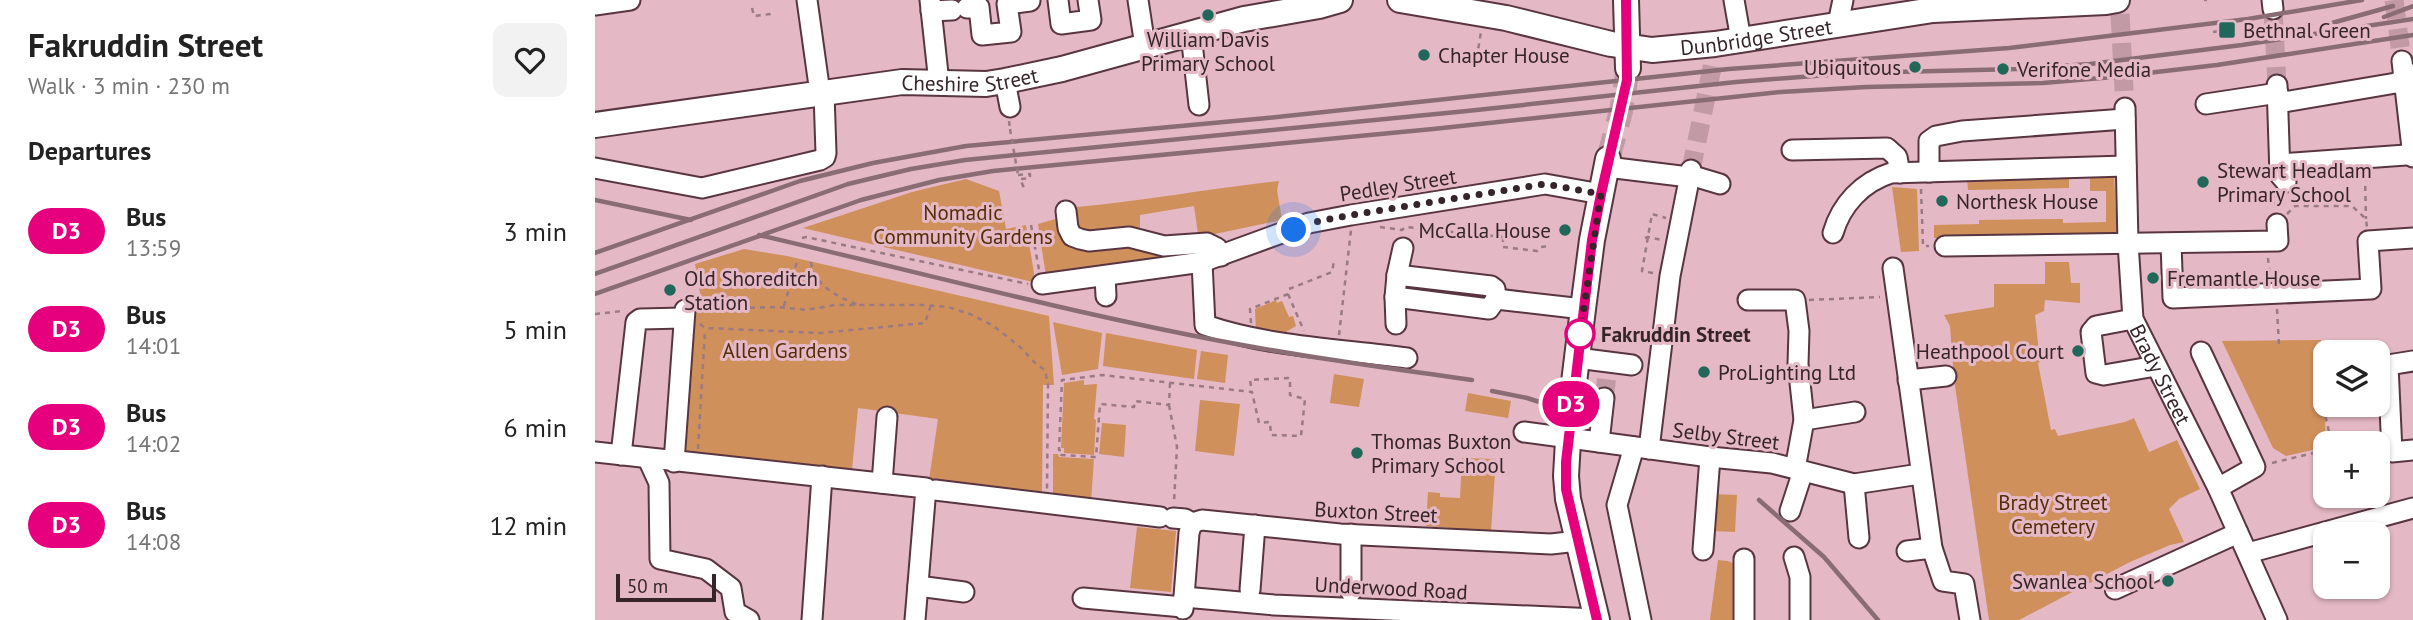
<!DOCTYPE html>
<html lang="en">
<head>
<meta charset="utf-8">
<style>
  :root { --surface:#fff; --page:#f2f2f2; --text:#222; --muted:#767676 }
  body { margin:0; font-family:"PT Sans",sans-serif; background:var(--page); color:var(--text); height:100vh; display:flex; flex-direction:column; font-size:26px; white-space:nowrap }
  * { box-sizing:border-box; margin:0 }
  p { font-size:23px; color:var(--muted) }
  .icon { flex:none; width:38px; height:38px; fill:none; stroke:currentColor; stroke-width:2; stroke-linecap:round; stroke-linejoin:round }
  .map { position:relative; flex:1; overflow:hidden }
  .side { display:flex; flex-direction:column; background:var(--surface); width:595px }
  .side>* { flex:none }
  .badge { padding:0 14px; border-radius:23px; font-size:24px; line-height:46px }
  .tools { position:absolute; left:1718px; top:340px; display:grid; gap:14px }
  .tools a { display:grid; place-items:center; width:77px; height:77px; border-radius:14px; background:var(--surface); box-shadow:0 2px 5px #0004; font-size:35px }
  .scale { position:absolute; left:21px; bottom:18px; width:100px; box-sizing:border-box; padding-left:7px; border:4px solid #352429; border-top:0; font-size:19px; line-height:24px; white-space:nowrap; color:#352429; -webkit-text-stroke:5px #e4b8c5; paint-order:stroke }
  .you { position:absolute; width:35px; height:35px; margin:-18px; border:5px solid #fff; border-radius:50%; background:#1a73e8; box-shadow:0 0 0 10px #1a73e833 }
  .map>.badge { position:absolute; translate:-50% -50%; box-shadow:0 0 0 4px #fff }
  h2 { padding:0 28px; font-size:26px; line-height:63px }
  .round { display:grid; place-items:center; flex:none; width:74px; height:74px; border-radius:14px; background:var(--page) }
  .headline { display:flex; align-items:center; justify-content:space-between; height:119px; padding:0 28px }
  h1 { font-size:33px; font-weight:700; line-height:52px }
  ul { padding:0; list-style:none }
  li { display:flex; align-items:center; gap:21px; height:98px; padding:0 28px }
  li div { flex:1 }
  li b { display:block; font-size:26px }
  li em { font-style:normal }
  li .badge { min-width:77px; font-weight:700; text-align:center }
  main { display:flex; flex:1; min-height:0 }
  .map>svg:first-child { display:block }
</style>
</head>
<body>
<main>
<section class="side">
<div class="headline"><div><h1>Fakruddin Street</h1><p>Walk · 3 min · 230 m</p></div><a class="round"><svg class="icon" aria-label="heart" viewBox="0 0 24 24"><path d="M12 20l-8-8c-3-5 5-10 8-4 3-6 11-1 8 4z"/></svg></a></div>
<h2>Departures</h2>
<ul>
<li><span class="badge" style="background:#e6007e;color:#fff">D3</span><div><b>Bus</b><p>13:59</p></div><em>3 min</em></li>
<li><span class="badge" style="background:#e6007e;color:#fff">D3</span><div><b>Bus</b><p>14:01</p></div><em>5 min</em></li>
<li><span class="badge" style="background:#e6007e;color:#fff">D3</span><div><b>Bus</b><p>14:02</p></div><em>6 min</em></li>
<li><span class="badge" style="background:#e6007e;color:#fff">D3</span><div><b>Bus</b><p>14:08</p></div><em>12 min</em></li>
</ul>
</section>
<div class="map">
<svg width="1818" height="620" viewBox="0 0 1818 620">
  <rect width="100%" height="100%" fill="#e4b8c5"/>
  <!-- green -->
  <path fill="#d0905c" d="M1519 175 1522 232 1518 236 1339 238V225L1384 224V220L1468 219V223L1511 222V191H1495V176Z
    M1474 177V188L1373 190 1372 178Z
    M371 179 404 191 411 229 431 225 439 273 438 282 208 228 317 192Z
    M684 181 682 190 687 220 615 235 614 233 603 234 599 206 545 215V227L539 233 485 232C479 225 477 215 482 207 550 201 616 188 684 181Z
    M1297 187 1322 189 1324 251 1306 252Z
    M464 218 512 244 601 251 451 276 443 224Z
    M149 249 192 256 454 316 459 385H448L447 495 334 480 343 419 263 408 257 470 91 454 100 301 106 299 100 264Z
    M1450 262H1474L1476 283H1485V303L1450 300 1449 311 1440 315 1445 362 1443 363 1456 430 1460 429 1463 436 1530 422 1539 418 1554 452 1582 440 1605 489 1584 499 1574 509 1589 542 1575 545 1535 562 1424 620H1394L1359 379 1355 326 1349 315 1399 307V284H1450Z
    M681 300 682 303 687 301 694 317 698 316 701 326 691 332 694 339 661 333 660 309Z
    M458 322 507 333 503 369 467 375Z
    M511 333 602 350 599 379 508 366Z
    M1726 340 1731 441 1726 448 1691 456 1678 448 1627 341Z
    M606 351 633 355 630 383 602 379Z
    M739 374 769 379 764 407 735 403Z
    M489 380V385L502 384 499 419 501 420 499 455 469 453V448H466L469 383Z
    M873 393 916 401 913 418 870 411Z
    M605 400 645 404 639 456 600 451Z
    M507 423 531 425 529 457 504 454Z
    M458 454H463L464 457 499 459 496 502 458 498Z
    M867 458 901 459 896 531 831 526 833 492 845 493V497L865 498Z
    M1118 494 1142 495 1140 532 1116 531Z
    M542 527 581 531 576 592 535 588Z
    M1123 560 1133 561 1142 565 1145 620H1115Z"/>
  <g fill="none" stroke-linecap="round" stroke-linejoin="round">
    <!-- minor-tunnel -->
    <path stroke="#c19aa6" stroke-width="19" stroke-dasharray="19 10" stroke-linecap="butt" d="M1799 0 1807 61
      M1678 9 1682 85
      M1525 14 1530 108
      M1096 170 1119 58
      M1009 398 1013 368"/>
    <!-- major-tunnel -->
    <path stroke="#c19aa6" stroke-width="24" stroke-dasharray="24 12" stroke-linecap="butt" d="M1013 159 1026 111 1033 68"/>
    <!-- minor casing -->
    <g stroke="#593541" stroke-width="23">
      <g id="minor">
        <path d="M212 0 225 93"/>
        <path d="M335 0 344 83"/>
        <path d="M463 0 466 24 496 20 493 0"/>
        <path d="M543 0 550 46"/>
        <path d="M1139 0 1146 40"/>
        <path d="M1677 0 1678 9"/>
        <path d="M0 5 35 0"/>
        <path d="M372 8 384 7 387 35 416 32 412 4 435 1"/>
        <path d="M336 11 357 10"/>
        <path d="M1246 26 1245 14 1248 0"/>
        <path d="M596 34 604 105"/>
        <path d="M1807 61 1818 157"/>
        <path d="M410 81 415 107"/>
        <path d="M1682 85 1685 175 1691 182"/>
        <path d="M1683 103 1801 83 1818 74"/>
        <path d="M1611 104 1683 93"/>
        <path id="s1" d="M1530 108 1533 243 1538 319 1623 488 1682 620"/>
        <path d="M1197 150 1292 148 1302 157 1305 173"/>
        <path d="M1685 164 1811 155 1818 152"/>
        <path d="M1012 167 1094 177"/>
        <path d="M0 168 107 188 225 160 230 157 231 153 229 93"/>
        <path d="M1334 172V141L1341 136 1367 131 1530 119"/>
        <path d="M1095 175 1125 184"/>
        <path d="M471 211 473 228 477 236 485 239 494 241 534 237 569 246 612 243 622 248 626 256"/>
        <path d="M1238 233C1246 205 1267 182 1296 173L1531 166"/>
        <path d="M1576 244 1578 298 1776 289 1773 241 1818 238"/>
        <path d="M1350 246 1683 241 1682 224"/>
        <path d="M607 262 610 325C674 347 746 349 812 358"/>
        <path d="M1298 268 1337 548 1348 581 1369 584 1375 620"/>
        <path d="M802 275 896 286 900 289 901 299 894 309 800 297Z"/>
        <path d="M802 275 808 248"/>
        <path d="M510 276 511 296"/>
        <path d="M447 284 607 262 714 223 756 215 950 184 1006 194"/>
        <path d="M800 297 801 324"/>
        <path d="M901 299 988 309"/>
        <path d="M1153 300H1200L1204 331 1203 364 1209 420 1200 469"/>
        <path d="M1538 319 1501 326 1496 332 1501 373 1509 375 1561 366"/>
        <path d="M1606 352 1660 467 1623 488"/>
        <path d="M982 358 1037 365"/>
        <path d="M1818 361 1793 365 1797 452 1818 450"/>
        <path d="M1313 380 1351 376"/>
        <path d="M1209 420 1260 412"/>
        <path d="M929 432 1115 457 1177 463 1259 484 1325 474"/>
        <path d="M1004 442 1009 398"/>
        <path d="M1039 447 1022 505 1046 620"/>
        <path d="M1054 449 1075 276 1096 170"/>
        <path d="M0 452 331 488 320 620"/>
        <path d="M26 455 41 322 45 319 88 318"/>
        <path d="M53 459 64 483 65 559 111 569 136 588 140 612 154 620"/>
        <path d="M79 462 90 310"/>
        <path d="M287 483 292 417"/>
        <path d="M1259 484 1264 538"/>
        <path d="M340 490 565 517"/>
        <path d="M1195 511 1208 471"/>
        <path d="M578 518 590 519 597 523 607 520 745 534 956 544 983 541"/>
        <path d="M1108 550 1115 457"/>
        <path d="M1312 551 1337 548"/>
        <path d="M1653 553 1818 508"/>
        <path d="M1199 557 1205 577V620"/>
        <path d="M323 586 369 592"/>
        <path d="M1520 589 1643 533"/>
        <path d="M655 590 660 525"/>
        <path d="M756 592V534"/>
        <path d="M589 597 679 605 1002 619"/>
        <path d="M488 598 588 607"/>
        <path d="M588 609 594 533 597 523"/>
        <path d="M217 620 227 476"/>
        <path d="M1149 620V559"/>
      </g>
    </g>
    <!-- major casing -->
    <g stroke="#593541" stroke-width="28">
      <g id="major">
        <path id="s2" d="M805 0 911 18 1016 44 1057 50 1120 44 1338 10 1511 2 1522 0"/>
        <path d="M1031 0 1033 68"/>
        <path id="s3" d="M0 125 307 82 391 84 410 81 467 69 649 19 724 6 745 0"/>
        <path d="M1002 620 973 499 971 476 974 423 988 309 997 240 1013 159"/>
      </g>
    </g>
    <!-- path -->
    <path stroke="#9a7a83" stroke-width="2.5" stroke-dasharray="5 5" stroke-linecap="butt" d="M1609 0H1612
      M157 8 159 16 176 14
      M1618 32 1636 29
      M880 68 886 32
      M414 121 415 129
      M423 175 435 174V178L425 179 430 190
      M1770 176 1771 219
      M1326 189 1328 246H1334
      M1680 192 1681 210
      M1692 214 1700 206H1757L1771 219 1772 227
      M436 225 444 270
      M785 227 807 230 810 227 908 237 909 233 942 228 944 236 956 237
      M908 237V247L942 251 946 247 954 246
      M207 238 211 237 433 284
      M1050 238 1053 237 1067 240
      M1673 258 1675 279
      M216 262C219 286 243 297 264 305
      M1058 273 1047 271 1057 214 1071 218
      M693 294 709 331
      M1214 300 1285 297
      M189 306 203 258
      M105 309 182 307 211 310 240 305H330L353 307 375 314 397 325 423 345 441 364 450 370 453 385 452 489
      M1682 309 1684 345
      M0 314 28 311
      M656 323 655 309 693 294 694 289 737 272 739 261
      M105 324 110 328 225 333 330 323 336 305
      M744 335 756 230
      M575 383 574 405 540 401 539 407 505 404 501 457 466 455 467 451 464 450 467 380 507 375 657 392 664 423 675 422 676 435 706 436 710 399 695 395V378L655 380 657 392
      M1726 397 1734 432 1733 443
      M574 405 582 447 579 502
      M103 449 110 330
      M1677 463 1731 450"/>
    <!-- minor -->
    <use href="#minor" stroke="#fff" stroke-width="19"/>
    <!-- major -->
    <use href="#major" stroke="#fff" stroke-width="24"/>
    <!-- rail -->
    <path stroke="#8a6c75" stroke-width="4.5" d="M1789 17 1818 6
      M1737 23 1798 6
      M0 200 96 220
      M164 235C311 269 457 308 605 337 695 355 786 367 877 380
      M0 253 205 181 278 163 371 146 672 118 1134 69 1414 48 1653 19 1767 0
      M0 274 253 184 316 169 370 160 872 111 1141 82 1258 73 1423 69 1495 64 1647 45 1818 19
      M0 294 266 200 344 180 398 171 838 129 1186 92 1271 87 1448 83 1518 77 1622 65 1818 35
      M897 391 932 398 963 408
      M1164 500 1229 557 1283 620"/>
    <!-- path-bridge -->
    <path stroke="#9a7a83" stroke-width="2.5" stroke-dasharray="5 5" stroke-linecap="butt" d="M415 129 423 175"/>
  </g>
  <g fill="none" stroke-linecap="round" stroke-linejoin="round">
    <!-- line casing -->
    <g stroke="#fff" stroke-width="16">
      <path id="line" d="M1002 620 971 489V462L997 240 1006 194 1032 80 1031 0"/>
    </g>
    <!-- line -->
    <use href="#line" stroke="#e6007e" stroke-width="10"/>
    <!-- walk -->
    <path stroke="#352429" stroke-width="7" stroke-dasharray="0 12.6" d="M699 230 714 223 756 215 950 184 1006 194 985 334"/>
  </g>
  <!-- markers -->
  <g fill="#21675a" stroke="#e4b8c5" stroke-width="2.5">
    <circle cx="613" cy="15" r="7"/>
    <rect x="1623" y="21" width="18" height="18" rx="3.5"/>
    <circle cx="829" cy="55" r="7"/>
    <circle cx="1320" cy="67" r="7"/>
    <circle cx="1408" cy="69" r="7"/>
    <circle cx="1608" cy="182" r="7"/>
    <circle cx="1347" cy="201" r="7"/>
    <circle cx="970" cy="230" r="7"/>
    <circle cx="1558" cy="278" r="7"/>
    <circle cx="75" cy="290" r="7"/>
    <circle cx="1483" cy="351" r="7"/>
    <circle cx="1109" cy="372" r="7"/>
    <circle cx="762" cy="453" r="7"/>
    <circle cx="1573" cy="581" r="7"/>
  </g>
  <circle fill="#fff" stroke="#e6007e" stroke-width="3.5" cx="985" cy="334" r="14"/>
  <g text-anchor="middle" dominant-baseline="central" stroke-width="6" stroke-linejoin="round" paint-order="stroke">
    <!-- poi labels -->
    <g font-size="21" fill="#352429" stroke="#e4b8c5" text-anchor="start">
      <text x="1648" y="30">Bethnal Green</text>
      <text x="613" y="39" text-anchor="middle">William Davis<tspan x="613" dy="24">Primary School</tspan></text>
      <text x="843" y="55">Chapter House</text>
      <text x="1306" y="67" text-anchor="end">Ubiquitous</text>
      <text x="1422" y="69">Verifone Media</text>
      <text x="1622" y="170">Stewart Headlam<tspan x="1622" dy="24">Primary School</tspan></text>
      <text x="1361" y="201">Northesk House</text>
      <text x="956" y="230" text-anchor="end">McCalla House</text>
      <text x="89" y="278">Old Shoreditch<tspan x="89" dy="24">Station</tspan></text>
      <text x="1572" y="278">Fremantle House</text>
      <text x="1469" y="351" text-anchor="end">Heathpool Court</text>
      <text x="1123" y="372">ProLighting Ltd</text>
      <text x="776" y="441">Thomas Buxton<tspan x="776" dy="24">Primary School</tspan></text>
      <text x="1559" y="581" text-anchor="end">Swanlea School</text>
    </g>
    <!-- street labels -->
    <g font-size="21" fill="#352429" stroke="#e4b8c5">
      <text stroke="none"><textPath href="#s2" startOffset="362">Dunbridge Street</textPath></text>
      <text stroke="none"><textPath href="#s3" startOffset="378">Cheshire Street</textPath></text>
      <text transform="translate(803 185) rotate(-9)">Pedley Street</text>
      <text stroke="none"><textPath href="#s1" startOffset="273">Brady Street</textPath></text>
      <text transform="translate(1131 436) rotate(7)">Selby Street</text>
      <text transform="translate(781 512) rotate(3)">Buxton Street</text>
      <text transform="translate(796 588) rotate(3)">Underwood Road</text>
    </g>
    <!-- park labels -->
    <g font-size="21" fill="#542d07" stroke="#e4b8c5">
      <text x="368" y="212">Nomadic<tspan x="368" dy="24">Community Gardens</tspan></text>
      <text x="190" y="350">Allen Gardens</text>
      <text x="1458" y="502">Brady Street<tspan x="1458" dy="24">Cemetery</tspan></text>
    </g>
    <!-- stop labels -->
    <g font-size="21" font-weight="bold" fill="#352429" stroke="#e4b8c5" text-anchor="start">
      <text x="1006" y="334">Fakruddin Street</text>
    </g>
  </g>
</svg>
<div class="tools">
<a><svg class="icon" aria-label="layers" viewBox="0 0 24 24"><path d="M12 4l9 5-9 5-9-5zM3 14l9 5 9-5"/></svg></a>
<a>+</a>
<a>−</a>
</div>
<div class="scale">50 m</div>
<div class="you" style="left:699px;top:230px"></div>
<b class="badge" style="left:976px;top:404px;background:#e6007e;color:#fff">D3</b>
</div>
</main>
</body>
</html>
